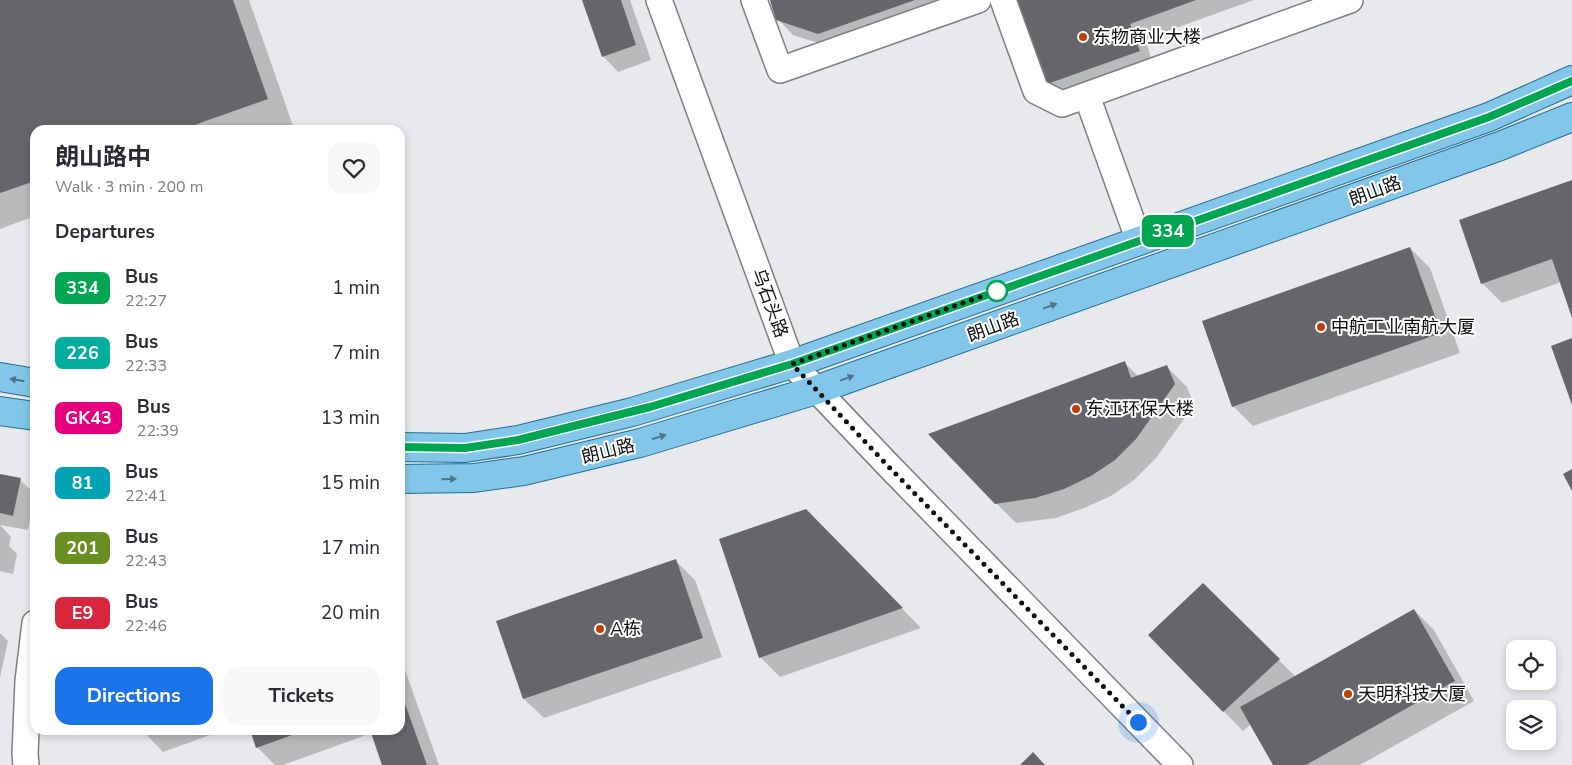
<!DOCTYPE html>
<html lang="en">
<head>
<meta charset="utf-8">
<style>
  :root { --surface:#fff; --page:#f7f7f7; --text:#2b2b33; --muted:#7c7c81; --accent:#1a73e8 }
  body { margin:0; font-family:"Nunito Sans","Noto Sans SC",sans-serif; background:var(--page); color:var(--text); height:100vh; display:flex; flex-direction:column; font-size:19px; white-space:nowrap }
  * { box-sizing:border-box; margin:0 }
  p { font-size:16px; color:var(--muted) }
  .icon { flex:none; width:28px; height:28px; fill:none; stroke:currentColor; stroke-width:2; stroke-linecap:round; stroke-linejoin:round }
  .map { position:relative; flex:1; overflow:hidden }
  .sheet { position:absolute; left:30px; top:125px; width:375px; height:610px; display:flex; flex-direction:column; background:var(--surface); border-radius:15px; box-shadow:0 2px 8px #0003 }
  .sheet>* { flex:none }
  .badge { padding:0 10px; border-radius:8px; font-size:18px; line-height:32px }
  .controls { position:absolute; left:1506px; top:640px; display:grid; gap:10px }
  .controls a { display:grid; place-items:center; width:50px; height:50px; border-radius:10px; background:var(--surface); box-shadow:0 2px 8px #0003; font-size:25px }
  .you { position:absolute; width:25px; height:25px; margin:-12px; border:4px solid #fff; border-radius:50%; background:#1a73e8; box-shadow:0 0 0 8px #1a73e833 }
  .map>.badge { position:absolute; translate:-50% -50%; box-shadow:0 0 0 2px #fff }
  h2 { padding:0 25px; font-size:19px; line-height:45px }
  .round { display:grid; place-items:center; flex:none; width:52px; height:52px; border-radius:15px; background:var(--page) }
  .overview { display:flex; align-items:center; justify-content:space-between; height:85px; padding:0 25px }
  h1 { font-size:24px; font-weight:700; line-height:38px }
  .cta { display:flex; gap:10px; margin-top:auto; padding:10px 25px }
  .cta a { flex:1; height:58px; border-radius:15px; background:var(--accent); color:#fff; font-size:20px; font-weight:700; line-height:58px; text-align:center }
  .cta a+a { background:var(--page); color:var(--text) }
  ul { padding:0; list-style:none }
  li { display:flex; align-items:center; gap:15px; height:65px; padding:0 25px }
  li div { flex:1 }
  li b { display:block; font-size:19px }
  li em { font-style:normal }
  li .badge { min-width:55px; font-weight:700; text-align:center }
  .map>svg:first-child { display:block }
</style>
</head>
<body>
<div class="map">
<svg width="1572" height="765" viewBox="0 0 1572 765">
  <rect width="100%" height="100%" fill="#e7e9ec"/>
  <!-- shadow -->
  <path fill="#0003" d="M0 0H249L293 126 281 130H35V216L0 229Z
    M583 0H630L651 60 618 72 603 56Z
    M771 0H966L834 48 793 35 778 19Z
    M1019 0H1254L1145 39 1154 67 1064 99 1048 83Z
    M1572 181V315L1561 282 1502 303 1482 283Z
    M1410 248 1430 268 1460 353 1253 426 1233 406Z
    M1124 362 1139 377 1167 367 1187 387 1194 405 1156 458 1134 480 1111 496 1084 508 1056 518 1016 523 996 503Z
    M0 475 20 480 35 494 28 530 0 525Z
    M0 525 11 537 9 546 17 554 13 574 0 571Z
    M826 531 921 628 780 677 760 657Z
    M676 561 695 580 722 657 544 718 524 699Z
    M1203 585 1296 677 1414 610 1434 630 1474 701 1360 765H1274L1251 724 1243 731 1149 635Z
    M0 633 8 641 0 677Z
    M400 656 439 765H384L372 733 283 765H275L257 747 251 730H400Z
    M142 730H224L163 752Z"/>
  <!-- building -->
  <path fill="#666569" d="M0 0H233L268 99 180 130H35V181L0 193Z
    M582 0H621L636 45 602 57Z
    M770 0H915L818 34 776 20Z
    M1017 0H1196L1130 24 1140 51 1047 84Z
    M1572 180V318L1552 259 1481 284 1459 220Z
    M1410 247 1441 333 1232 407 1202 321Z
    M1572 338V405L1551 346Z
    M1125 361 1131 378 1167 365 1175 384 1136 439 1115 460 1091 476 1064 489 1035 498 995 504 928 434Z
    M1572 469V491L1563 474Z
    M0 474 21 478 13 516 0 513Z
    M806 509 903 608 759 658 719 539Z
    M676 559 703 638 523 699 496 621Z
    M1203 583 1280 659 1223 712 1148 635Z
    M1414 609 1455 681 1306 765H1273L1240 707Z
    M400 690 427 765H382L370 730H400Z
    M250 730H306L256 748Z
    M1033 752 1045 765H1020Z"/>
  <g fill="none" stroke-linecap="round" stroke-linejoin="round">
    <!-- minor casing -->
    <g stroke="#7d7f82" stroke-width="28">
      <path id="minor" d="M659 0 792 364 888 465 1180 765
        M754 0 780 70 978 0
        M1003 0 1036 91 1062 104 1350 0
        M1087 96 1139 241
        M26 765 25 754 28 681 35 623"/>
    </g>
    <!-- major casing -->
    <g stroke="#236d93" stroke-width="30">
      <path id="major" d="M0 377 35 383
        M0 411 35 416
        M400 447 465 448 518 440 632 412 792 364 1489 117 1572 80
        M400 479 474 478 524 471 640 443 816 390 1500 146 1572 117"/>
    </g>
    <!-- minor -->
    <use href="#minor" stroke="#fff" stroke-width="25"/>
    <!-- major -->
    <use href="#major" stroke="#82c6e9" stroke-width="28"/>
  </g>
  <!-- one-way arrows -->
  <defs><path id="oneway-solid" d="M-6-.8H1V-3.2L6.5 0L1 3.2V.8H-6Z" transform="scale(1.25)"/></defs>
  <g fill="#4e7487">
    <use href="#oneway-solid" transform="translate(1050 306) rotate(-20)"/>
    <use href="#oneway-solid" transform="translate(847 378) rotate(-20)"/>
    <use href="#oneway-solid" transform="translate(17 380) rotate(-170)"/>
    <use href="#oneway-solid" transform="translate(659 437) rotate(-17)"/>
    <use href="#oneway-solid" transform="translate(449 479) rotate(-1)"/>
  </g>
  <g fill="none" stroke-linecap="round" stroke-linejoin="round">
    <!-- line casing -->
    <g stroke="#fff" stroke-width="11">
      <path id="line" d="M400 447 465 448 518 440 650 407 792 364 1489 117 1572 81"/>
    </g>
    <!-- line -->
    <use href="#line" stroke="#00a651" stroke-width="8"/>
    <!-- walk -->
    <path stroke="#0e0f10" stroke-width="5" stroke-dasharray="0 9" d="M997 291 792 364 888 466 1138 722"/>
  </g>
  <!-- markers -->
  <g fill="#c43d00" stroke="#fff" stroke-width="2">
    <circle cx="1083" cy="37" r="5"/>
    <circle cx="1321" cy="327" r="5"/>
    <circle cx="1076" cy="409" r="5"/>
    <circle cx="600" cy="629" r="5"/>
    <circle cx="1348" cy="694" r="5"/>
  </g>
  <circle fill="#fff" stroke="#00a651" stroke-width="2.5" cx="997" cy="291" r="10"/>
  <g text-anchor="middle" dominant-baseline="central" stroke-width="4" stroke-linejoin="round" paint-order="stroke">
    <!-- poi labels -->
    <g font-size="18" fill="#0e0f10" stroke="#fff" text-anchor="start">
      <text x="1093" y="37">东物商业大楼</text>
      <text x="1331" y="327">中航工业南航大厦</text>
      <text x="1086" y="409">东江环保大楼</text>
      <text x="610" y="629">A栋</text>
      <text x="1358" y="694">天明科技大厦</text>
    </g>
    <!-- street labels -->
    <g font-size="18" fill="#0e0f10" stroke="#fff">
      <text transform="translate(1375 191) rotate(-20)">朗山路</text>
      <text transform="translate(770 303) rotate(70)">乌石头路</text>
      <text transform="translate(993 327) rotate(-20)">朗山路</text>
      <text transform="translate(608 451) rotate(-14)">朗山路</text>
    </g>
  </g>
</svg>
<div class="controls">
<a><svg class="icon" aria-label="locate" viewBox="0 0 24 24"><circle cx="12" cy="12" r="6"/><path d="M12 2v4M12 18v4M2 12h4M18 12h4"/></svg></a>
<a><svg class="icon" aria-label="layers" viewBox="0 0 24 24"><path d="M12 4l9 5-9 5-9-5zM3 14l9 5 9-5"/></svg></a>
</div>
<div class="you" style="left:1138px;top:722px"></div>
<b class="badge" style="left:1168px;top:231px;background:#00a651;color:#fff">334</b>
<section class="sheet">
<div class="overview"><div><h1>朗山路中</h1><p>Walk · 3 min · 200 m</p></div><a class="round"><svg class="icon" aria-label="heart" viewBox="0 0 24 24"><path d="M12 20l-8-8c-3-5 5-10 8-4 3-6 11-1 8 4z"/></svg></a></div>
<h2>Departures</h2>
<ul>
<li><span class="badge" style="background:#00a651;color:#fff">334</span><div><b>Bus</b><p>22:27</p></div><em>1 min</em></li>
<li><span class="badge" style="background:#01ad9c;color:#fff">226</span><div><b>Bus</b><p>22:33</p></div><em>7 min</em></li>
<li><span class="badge" style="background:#e6007e;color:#fff">GK43</span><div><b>Bus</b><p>22:39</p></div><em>13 min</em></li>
<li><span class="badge" style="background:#00a3b4;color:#fff">81</span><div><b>Bus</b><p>22:41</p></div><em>15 min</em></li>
<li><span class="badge" style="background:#6b8e23;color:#fff">201</span><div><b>Bus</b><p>22:43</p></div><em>17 min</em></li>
<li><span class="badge" style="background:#d7263d;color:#fff">E9</span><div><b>Bus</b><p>22:46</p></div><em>20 min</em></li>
</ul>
<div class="cta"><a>Directions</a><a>Tickets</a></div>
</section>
</div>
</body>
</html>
